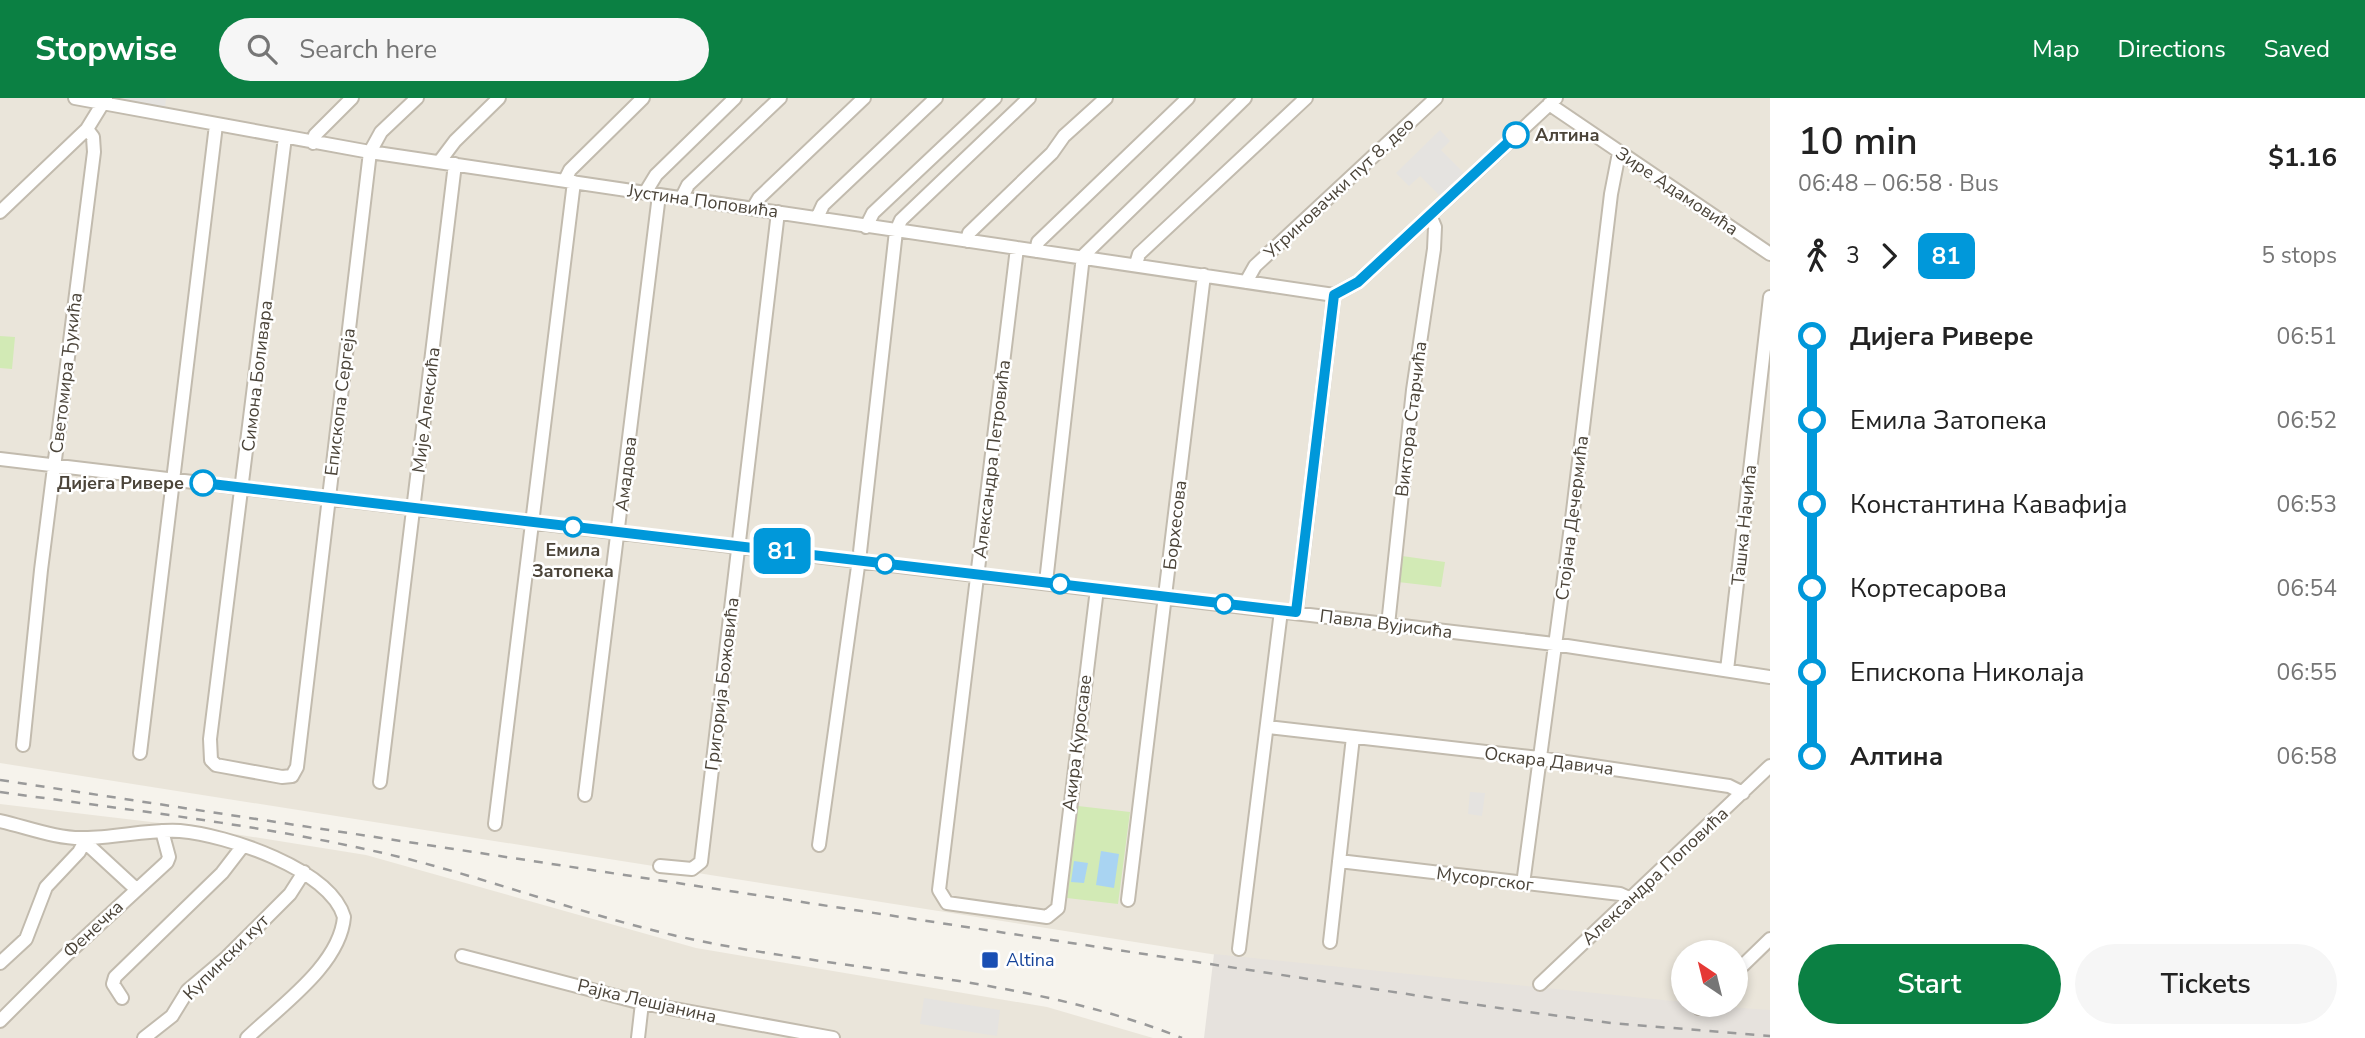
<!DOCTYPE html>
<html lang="en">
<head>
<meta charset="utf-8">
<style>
  :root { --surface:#fff; --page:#f6f6f6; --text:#222; --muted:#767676; --accent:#0b8043 }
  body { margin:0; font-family:"Nunito Sans",sans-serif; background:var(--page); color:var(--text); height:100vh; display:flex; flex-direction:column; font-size:26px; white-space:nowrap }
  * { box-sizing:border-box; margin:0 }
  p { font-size:23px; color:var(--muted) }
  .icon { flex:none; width:38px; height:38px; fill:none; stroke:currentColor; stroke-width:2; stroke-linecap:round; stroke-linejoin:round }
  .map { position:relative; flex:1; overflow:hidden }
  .sheet { display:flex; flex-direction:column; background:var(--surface); width:595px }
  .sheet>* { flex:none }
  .badge { padding:0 14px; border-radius:10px; font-size:24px; line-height:46px }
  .needle { width:46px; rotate:325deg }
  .tools { position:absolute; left:1671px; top:842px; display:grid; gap:14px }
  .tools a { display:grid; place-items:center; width:77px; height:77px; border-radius:50%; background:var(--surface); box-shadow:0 4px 10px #0003; font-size:35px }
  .map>.badge { position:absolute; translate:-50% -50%; box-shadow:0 0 0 4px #fff }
  .legs { display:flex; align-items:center; gap:10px; height:77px; padding:0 28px; font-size:23px }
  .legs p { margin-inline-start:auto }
  .summary { display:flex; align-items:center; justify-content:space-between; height:119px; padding:0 28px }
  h1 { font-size:38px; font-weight:600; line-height:52px }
  .cta { display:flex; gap:14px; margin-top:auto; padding:14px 28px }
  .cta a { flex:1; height:80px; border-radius:42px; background:var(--accent); color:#fff; font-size:28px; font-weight:600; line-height:80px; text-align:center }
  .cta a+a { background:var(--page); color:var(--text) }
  ul { padding:0 28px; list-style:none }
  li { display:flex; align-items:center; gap:24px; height:84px; font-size:26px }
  li i { display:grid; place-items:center; width:10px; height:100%; margin:0 9px; background:currentColor }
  li i::after { content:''; width:18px; height:18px; margin:-9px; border:5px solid; border-radius:50%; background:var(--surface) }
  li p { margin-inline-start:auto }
  li:first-child i { background:linear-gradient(#0000 50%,currentColor 0) }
  li:last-child i { background:linear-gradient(currentColor 50%,#0000 0) }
  header { display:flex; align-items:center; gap:42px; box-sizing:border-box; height:98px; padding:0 35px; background:var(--accent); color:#fff }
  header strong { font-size:33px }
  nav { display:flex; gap:38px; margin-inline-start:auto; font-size:24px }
  .search { width:490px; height:63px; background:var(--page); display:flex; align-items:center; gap:18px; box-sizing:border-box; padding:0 24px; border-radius:38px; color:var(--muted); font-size:26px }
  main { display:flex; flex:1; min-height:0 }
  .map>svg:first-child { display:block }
</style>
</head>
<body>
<header>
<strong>Stopwise</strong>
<div class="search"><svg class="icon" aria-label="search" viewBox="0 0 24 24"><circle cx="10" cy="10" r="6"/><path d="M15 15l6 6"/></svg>Search here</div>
<nav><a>Map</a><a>Directions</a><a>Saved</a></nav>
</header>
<main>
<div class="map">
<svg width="1770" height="940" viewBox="0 0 1770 940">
  <rect width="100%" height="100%" fill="#f6f3ec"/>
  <!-- residential -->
  <path fill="#eae5da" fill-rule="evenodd" d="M0 0H1770V924L1249 862 0 665ZM1684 854H1736V906H1684Z
    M0 706 185 728 366 757 696 850 1047 909 1153 940H0Z"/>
  <!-- industrial -->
  <path fill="#e6e2dd" d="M1214 856 1683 904 1684 906 1770 912V940H1204Z"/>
  <!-- green -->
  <path fill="#d2eab5" d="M0 238 15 239 12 271 0 270Z
    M1402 458 1445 464 1441 489 1398 484Z
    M1078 708 1130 714 1118 806 1067 800Z"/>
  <!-- parking -->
  <path fill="#e5e3e0" d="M123 0H166L165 10 126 2Z
    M1440 32 1450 43 1441 52 1464 75 1440 98 1420 78 1409 88 1396 75Z
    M1470 694 1485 695 1482 718 1468 716Z
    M924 900 1000 912 997 938 920 926Z"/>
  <!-- water -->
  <path fill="#a9d4f2" d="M1101 753 1119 756 1114 790 1096 787Z
    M1074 763 1088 765 1084 785 1071 784Z"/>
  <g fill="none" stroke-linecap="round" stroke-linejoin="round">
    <!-- minor casing -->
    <g stroke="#c2bbae" stroke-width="16">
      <path id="minor" d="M75 0 370 54 1334 197 1358 184 1556 0
        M1549 6 1770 156
        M285 39 210 641 211 662 216 667 282 679 292 678 297 669 370 54 381 34 417 0
        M313 45 315 37 352 0
        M440 63 455 43 499 0
        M565 82 570 72 643 0
        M645 95 656 77 735 0
        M682 99 688 87 780 0
        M753 110 759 100 864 0
        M0 114 87 31 106 0
        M817 120 823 107 936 0
        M866 129 873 115 995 0
        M967 143 969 135 1052 55 1064 38 1106 0
        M1017 150 939 792 947 805 1047 819 1058 810 1097 491
        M1036 153 1038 144 1188 0
        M1136 166 1139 156 1306 0
        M1246 184 1255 168 1436 0
        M0 361 1554 546 1770 579
        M1046 484 1083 158 1245 0
        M1296 515 1334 197
        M1388 527 1413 292 1434 151 1435 129 1430 117
        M1727 572 1770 199
        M1268 629 1539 660 1729 688 1743 695
        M23 647 41 472 94 54 93 39 87 31
        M140 655 216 27
        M380 684 455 66
        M585 697 659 97
        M0 723C27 729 57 741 84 740 116 740 148 731 180 733 227 737 330 771 344 819 340 867 280 908 247 940
        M495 726 574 84
        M85 744 136 791
        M819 747 860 454 896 133 901 122 1029 0
        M1339 763 1620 796 1631 801
        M660 768 692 771 701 764 778 114
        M1523 786 1573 413 1611 96 1619 55
        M1128 802 1204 177
        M1330 844 1353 639
        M1239 851 1281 513
        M462 858 642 905 833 940
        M0 865 26 841 46 789 79 754 86 741
        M1736 874 1770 841
        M1540 886 1770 668
        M122 900 113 886 115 879 222 775 242 749
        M1699 910 1702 906
        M0 923 66 857 167 764 169 759 162 733
        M144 940 172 918 188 892 227 859 290 796 304 774
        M638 940 642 905"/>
    </g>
    <!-- minor -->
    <use href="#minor" stroke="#fff" stroke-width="12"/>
    <!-- rail -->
    <path stroke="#9a9a9a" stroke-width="2.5" stroke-dasharray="9 9" stroke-linecap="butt" d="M0 682 1499 910 1611 925 1770 938
      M0 694C136 713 274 728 408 761 506 786 601 823 700 843 860 875 1029 879 1182 940"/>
  </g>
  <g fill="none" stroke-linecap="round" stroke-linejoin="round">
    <!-- line-1 casing -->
    <g stroke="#fff" stroke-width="16">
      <path id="line-1" d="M203 385 1296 514 1334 197 1358 184 1516 37"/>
    </g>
    <!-- line-1 -->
    <use href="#line-1" stroke="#0098da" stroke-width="10"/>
  </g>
  <!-- markers -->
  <g fill="#fff" stroke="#0098da" stroke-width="3.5">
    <circle cx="1516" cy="37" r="12"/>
    <circle cx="203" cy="385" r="12"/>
    <circle cx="573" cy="429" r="9"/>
    <circle cx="885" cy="466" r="9"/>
    <circle cx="1060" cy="486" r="9"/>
    <circle cx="1224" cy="506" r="9"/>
  </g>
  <rect fill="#1a4fb4" stroke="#fff" stroke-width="2.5" x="981" y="853" width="18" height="18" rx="3.5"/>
  <g text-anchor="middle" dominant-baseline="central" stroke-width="5" stroke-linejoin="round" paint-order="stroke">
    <!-- stop labels -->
    <g font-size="18" font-weight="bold" fill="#4b4439" stroke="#fff" text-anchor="start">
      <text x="1535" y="37">Алтина</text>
      <text x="184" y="385" text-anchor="end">Дијега Ривере</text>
      <text x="573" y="452" text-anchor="middle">Емила<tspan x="573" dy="21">Затопека</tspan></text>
    </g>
    <!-- street labels -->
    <g font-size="18" fill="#4b4439" stroke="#fff">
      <text transform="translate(1339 90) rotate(-43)">Угриновачки пут 8. део</text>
      <text transform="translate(1677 93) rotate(34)">Зире Адамовића</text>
      <text transform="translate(703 103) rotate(8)">Јустина Поповића</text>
      <text transform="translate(66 275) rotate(-83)">Светомира Ђукића</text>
      <text transform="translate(257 278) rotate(-83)">Симона Боливара</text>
      <text transform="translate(340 304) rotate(-83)">Епископа Сергеја</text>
      <text transform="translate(426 312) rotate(-83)">Мије Алексића</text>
      <text transform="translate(1411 321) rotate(-83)">Виктора Старчића</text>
      <text transform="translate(992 361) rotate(-83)">Александра Петровића</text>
      <text transform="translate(626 376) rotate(-83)">Амадова</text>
      <text transform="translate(1572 420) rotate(-83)">Стојана Дечермића</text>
      <text transform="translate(1175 427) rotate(-83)">Борхесова</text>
      <text transform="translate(1744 427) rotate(-84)">Ташка Начића</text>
      <text transform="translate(1386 526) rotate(7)">Павла Вујисића</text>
      <text transform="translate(722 586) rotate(-83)">Григорија Божовића</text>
      <text transform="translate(1077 645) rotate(-83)">Акира Куросаве</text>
      <text transform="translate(1549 663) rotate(7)">Оскара Давича</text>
      <text transform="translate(1655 778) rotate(-43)">Александра Поповића</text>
      <text transform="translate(1485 781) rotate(7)">Мусоргског</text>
      <text transform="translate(93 831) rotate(-43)">Фенечка</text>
      <text transform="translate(226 859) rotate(-45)">Купински кут</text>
      <text transform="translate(647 903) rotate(13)">Рајка Лешјанина</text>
    </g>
    <!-- transit labels -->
    <g font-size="18" fill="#164399" stroke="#fff" text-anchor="start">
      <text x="1006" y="862">Altina</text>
    </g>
  </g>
</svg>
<div class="tools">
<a><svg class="needle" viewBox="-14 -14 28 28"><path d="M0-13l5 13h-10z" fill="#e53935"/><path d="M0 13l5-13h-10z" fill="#767676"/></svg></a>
</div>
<b class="badge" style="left:782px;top:453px;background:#0098da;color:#fff">81</b>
</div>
<section class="sheet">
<div class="summary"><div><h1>10 min</h1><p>06:48 – 06:58 · Bus</p></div><b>$1.16</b></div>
<div class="legs"><svg class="icon" aria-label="walk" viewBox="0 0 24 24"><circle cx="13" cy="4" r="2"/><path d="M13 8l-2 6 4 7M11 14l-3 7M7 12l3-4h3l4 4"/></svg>3<svg class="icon" aria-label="forward" viewBox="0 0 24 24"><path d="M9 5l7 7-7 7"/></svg><b class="badge" style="background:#0098da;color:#fff">81</b><p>5 stops</p></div>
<ul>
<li><i style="color:#0098da"></i><b>Дијега Ривере</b><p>06:51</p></li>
<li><i style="color:#0098da"></i><span>Емила Затопека</span><p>06:52</p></li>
<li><i style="color:#0098da"></i><span>Константина Кавафија</span><p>06:53</p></li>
<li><i style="color:#0098da"></i><span>Кортесарова</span><p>06:54</p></li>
<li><i style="color:#0098da"></i><span>Епископа Николаја</span><p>06:55</p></li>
<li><i style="color:#0098da"></i><b>Алтина</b><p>06:58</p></li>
</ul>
<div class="cta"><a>Start</a><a>Tickets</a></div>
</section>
</main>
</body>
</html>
